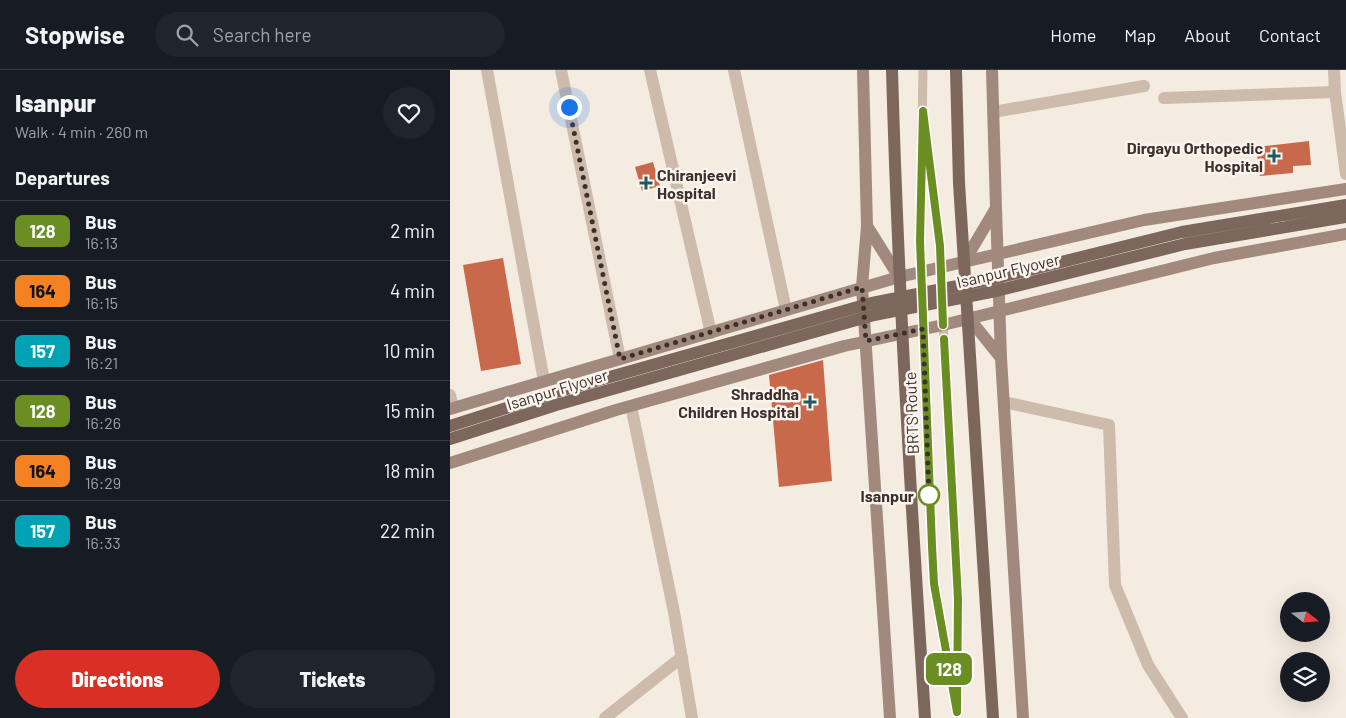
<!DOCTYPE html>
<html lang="en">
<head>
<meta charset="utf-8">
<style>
  :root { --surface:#171b24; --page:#20242c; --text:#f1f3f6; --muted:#9ea1a6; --line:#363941; --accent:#d93025 }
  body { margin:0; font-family:Barlow,sans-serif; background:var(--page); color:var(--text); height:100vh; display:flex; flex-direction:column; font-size:19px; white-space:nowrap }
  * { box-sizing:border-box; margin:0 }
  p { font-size:16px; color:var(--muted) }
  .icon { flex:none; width:28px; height:28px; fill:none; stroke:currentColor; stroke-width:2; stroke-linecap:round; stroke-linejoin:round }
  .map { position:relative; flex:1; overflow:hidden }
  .panel { display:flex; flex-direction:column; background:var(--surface); width:450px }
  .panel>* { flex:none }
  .badge { padding:0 10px; border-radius:8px; font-size:18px; line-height:32px }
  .needle { width:32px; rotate:107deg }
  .fabs { position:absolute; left:830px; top:522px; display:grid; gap:10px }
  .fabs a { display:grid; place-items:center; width:50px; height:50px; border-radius:50%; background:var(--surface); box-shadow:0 5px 20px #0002; font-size:25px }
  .you { position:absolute; width:25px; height:25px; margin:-12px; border:4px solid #fff; border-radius:50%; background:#1a73e8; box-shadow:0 0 0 8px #1a73e833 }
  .map>.badge { position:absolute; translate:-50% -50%; box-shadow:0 0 0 2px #fff }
  h2 { padding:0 15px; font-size:19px; line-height:45px }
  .round { display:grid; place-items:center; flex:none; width:52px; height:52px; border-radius:26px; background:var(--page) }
  .head { display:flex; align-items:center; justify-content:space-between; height:85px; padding:0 15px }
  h1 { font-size:24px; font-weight:800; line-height:38px }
  .button { display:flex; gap:10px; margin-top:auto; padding:10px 15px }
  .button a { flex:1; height:58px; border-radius:30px; background:var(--accent); color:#fff; font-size:20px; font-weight:800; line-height:58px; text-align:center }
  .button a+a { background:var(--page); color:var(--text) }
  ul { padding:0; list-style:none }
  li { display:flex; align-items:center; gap:15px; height:60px; padding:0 15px; border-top:1px solid var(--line) }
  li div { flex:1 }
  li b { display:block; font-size:19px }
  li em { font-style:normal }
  li .badge { min-width:55px; font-weight:700; text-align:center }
  header { display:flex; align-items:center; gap:30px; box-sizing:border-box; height:70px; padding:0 25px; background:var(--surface); border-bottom:1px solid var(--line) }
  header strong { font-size:24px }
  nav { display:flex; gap:28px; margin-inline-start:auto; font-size:18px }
  .search { width:350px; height:45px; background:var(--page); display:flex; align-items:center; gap:12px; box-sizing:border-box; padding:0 18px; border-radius:28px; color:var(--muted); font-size:19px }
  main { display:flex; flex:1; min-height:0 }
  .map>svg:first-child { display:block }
</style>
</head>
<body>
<header>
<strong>Stopwise</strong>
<div class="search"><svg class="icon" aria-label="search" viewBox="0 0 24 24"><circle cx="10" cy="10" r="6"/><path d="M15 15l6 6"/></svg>Search here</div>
<nav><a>Home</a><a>Map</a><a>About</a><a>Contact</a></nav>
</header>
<main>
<section class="panel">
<div class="head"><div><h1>Isanpur</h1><p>Walk · 4 min · 260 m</p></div><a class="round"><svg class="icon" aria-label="heart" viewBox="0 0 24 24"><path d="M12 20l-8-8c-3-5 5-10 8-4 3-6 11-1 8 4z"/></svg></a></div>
<h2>Departures</h2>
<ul>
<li><span class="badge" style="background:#6b8e23;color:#fff">128</span><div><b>Bus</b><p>16:13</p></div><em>2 min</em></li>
<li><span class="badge" style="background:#f58220;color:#111">164</span><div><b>Bus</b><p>16:15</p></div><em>4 min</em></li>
<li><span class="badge" style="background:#00a3b4;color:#fff">157</span><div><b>Bus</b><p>16:21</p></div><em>10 min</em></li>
<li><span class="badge" style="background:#6b8e23;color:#fff">128</span><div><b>Bus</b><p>16:26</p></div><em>15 min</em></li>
<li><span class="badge" style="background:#f58220;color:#111">164</span><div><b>Bus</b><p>16:29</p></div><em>18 min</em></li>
<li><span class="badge" style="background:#00a3b4;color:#fff">157</span><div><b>Bus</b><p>16:33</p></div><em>22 min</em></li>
</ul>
<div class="button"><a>Directions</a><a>Tickets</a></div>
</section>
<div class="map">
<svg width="896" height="648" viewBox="0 0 896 648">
  <rect width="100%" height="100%" fill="#f4ebe1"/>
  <!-- building -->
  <path fill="#c8694b" d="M859 71 861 95 843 96V103L810 106 806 77Z
    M203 92 210 116 192 121 185 97Z
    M53 188 71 294 31 301 13 195Z
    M373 290 382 411 329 417 319 305Z"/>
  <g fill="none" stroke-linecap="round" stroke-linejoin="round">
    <!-- lane -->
    <path stroke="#cdbbac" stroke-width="9" d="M473 0 470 171 479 420 484 514 507 642
      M476 66 490 176 495 298 509 529 507 622"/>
    <!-- street -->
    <path stroke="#cdbbac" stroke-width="12" d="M37 0 94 311
      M111 0 170 289
      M200 0 261 263
      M284 0 336 240
      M884 0 885 22 896 104
      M714 28 885 22
      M543 42 694 16
      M0 325 3 338
      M554 332 659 355 665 515 698 595 732 648
      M181 336 224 542 242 648
      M155 648 232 587"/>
    <!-- secondary -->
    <path stroke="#a18a7d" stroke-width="12" d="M413 0 417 156 449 207
      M546 138 551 288
      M417 156 412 217 440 648
      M514 192 546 138 542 0
      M518 247 551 288 573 648
      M0 339 449 207 694 150 896 119
      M0 393 166 340 394 276 493 255 764 188 896 164"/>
    <!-- primary -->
    <path stroke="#7d675c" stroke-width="12" d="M442 0C448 216 461 432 475 648
      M506 0 509 113 543 648
      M0 356 103 323 422 233 543 209 732 162 896 135
      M0 369 106 335 424 245 546 221 735 174 896 147"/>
  </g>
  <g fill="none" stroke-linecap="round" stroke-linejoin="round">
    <!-- line casing -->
    <g stroke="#fff" stroke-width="11">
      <path id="line" d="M493 255 490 176 473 41 470 171 482 476 484 514 507 642 508 529 494 269"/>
    </g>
    <!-- line -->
    <use href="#line" stroke="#6b8e23" stroke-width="8"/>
    <!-- walk -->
    <path stroke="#3b302b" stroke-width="5" stroke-dasharray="0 9" d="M119 37 170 289 412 217 416 271 473 259 479 425"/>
  </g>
  <!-- markers -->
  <g fill="#1f5a5e" stroke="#fbf5ee" stroke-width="2">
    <path d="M821.5 78.5h5v5h5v5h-5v5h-5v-5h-5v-5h5z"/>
    <path d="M193.5 105.5h5v5h5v5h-5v5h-5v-5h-5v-5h5z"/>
    <path d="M357.5 324.5h5v5h5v5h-5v5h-5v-5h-5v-5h5z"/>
  </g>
  <circle fill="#fff" stroke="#6b8e23" stroke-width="2.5" cx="479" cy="425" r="10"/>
  <g text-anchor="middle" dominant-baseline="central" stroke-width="5" stroke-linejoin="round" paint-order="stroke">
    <!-- poi labels -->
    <g font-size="16" font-weight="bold" fill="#3b302b" stroke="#fbf5ee" text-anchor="end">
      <text x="813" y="77">Dirgayu Orthopedic<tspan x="813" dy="18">Hospital</tspan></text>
      <text x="207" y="104" text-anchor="start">Chiranjeevi<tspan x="207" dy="18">Hospital</tspan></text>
      <text x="349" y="323">Shraddha<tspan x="349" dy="18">Children Hospital</tspan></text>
    </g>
    <!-- street labels -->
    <g font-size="16" fill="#3b302b" stroke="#fbf5ee">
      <text transform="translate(558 200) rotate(-13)">Isanpur Flyover</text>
      <text transform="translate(107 319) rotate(-17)">Isanpur Flyover</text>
      <text transform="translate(461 343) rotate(-92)">BRTS Route</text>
    </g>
    <!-- stop labels -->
    <g font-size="16" font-weight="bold" fill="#3b302b" stroke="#fbf5ee" text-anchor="end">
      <text x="464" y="425">Isanpur</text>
    </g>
  </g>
</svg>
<div class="fabs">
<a><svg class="needle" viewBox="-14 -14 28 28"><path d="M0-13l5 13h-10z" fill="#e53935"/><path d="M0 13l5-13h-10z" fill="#9ea1a6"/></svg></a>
<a><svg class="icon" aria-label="layers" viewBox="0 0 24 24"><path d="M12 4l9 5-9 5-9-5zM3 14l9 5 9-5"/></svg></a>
</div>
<div class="you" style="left:119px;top:37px"></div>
<b class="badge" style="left:499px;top:599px;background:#6b8e23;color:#fff">128</b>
</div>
</main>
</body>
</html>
